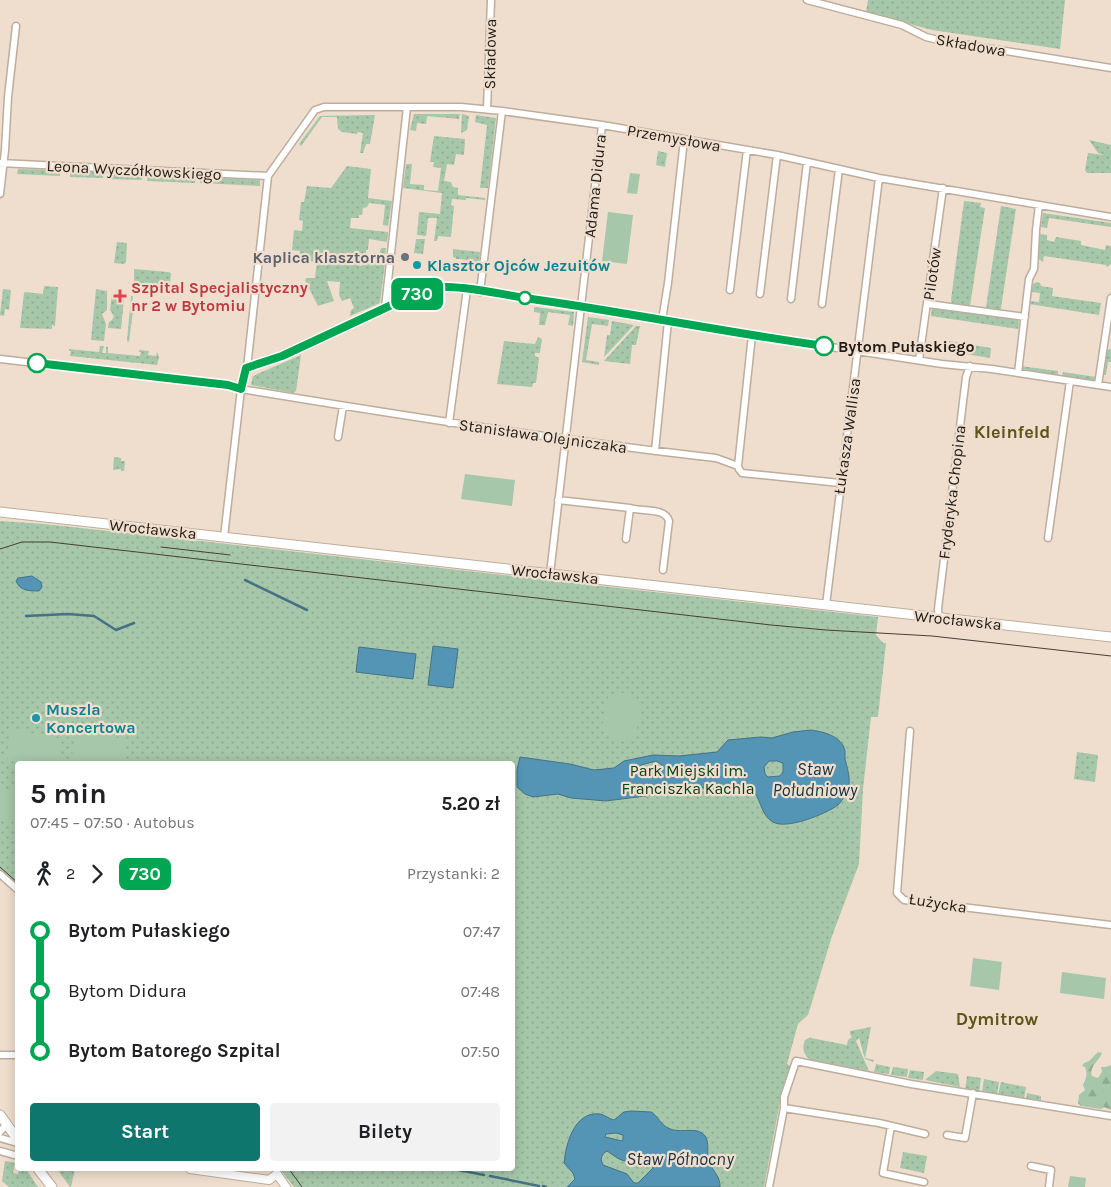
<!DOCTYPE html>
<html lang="pl">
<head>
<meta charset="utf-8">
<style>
  :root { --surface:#fff; --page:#f2f2f2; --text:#202124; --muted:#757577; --accent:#0f766e }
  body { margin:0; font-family:Karla,sans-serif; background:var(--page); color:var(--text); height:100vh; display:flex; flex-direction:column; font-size:19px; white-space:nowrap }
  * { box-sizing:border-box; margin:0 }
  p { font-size:16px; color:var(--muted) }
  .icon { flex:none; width:28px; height:28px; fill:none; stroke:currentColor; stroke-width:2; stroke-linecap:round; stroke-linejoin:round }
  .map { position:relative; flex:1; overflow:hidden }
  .side { position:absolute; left:15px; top:761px; width:500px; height:410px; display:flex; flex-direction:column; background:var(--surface); border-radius:5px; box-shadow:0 2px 12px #0003 }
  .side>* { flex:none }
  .badge { padding:0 10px; border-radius:8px; font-size:18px; line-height:32px }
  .map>.badge { position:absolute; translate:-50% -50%; box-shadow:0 0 0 2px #fff }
  .legs { display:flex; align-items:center; gap:8px; height:55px; padding:0 15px; font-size:16px }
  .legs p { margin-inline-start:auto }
  .headline { display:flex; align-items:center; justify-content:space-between; height:85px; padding:0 15px }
  h1 { font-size:28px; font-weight:700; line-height:38px }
  .action { display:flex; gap:10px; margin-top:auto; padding:10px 15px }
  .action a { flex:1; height:58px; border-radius:5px; background:var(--accent); color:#fff; font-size:20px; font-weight:700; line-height:58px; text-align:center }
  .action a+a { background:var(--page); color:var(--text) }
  ul { padding:0 15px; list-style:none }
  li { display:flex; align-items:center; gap:18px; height:60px; font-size:19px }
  li i { display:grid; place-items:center; width:8px; height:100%; margin:0 6px; background:currentColor }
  li i::after { content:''; width:12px; height:12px; margin:-6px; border:4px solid; border-radius:50%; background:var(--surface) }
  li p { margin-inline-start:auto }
  li:first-child i { background:linear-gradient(#0000 50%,currentColor 0) }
  li:last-child i { background:linear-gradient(currentColor 50%,#0000 0) }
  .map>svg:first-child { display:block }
</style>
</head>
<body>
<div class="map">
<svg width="1111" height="1187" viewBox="0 0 1111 1187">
  <defs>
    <pattern id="green-dots" width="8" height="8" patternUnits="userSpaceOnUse" patternTransform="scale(1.25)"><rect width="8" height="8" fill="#a6c7a9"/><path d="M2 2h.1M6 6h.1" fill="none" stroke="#8faa91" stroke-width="1.8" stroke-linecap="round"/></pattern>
    <pattern id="forest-firs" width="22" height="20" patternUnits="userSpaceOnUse" patternTransform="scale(1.25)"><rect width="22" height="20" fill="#a6c7a9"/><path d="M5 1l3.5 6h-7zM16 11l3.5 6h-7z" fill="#8faa91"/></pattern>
  </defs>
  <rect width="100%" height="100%" fill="#efdecd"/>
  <!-- green -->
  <path fill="url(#green-dots)" d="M868 0H1065L1060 49 932 30 866 12Z
    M414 114H460L459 119 427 116 426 124 417 123 416 131 410 130Z
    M462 114 469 116 467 130 461 133Z
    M375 115 370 144H366L363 153H360L363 133 358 132 357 134 342 132 338 129 337 117H322L301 146 299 144 320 116Z
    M476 115 496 118 488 188H480L487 125 475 122Z
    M434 136 465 139 464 155 456 154 454 165 447 164 444 181 451 182 453 187 458 188V195L485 198V200L466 198V200L452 199 451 205 454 206 451 237 438 236 437 241H434L437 218H428L426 236 417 235 419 212 440 214 442 193 403 188 406 164H412L410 184 424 185V190L438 191 441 168 433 167 434 162H430Z
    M1089 140 1111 145V173H1087L1085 170 1088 153 1104 155 1098 153Z
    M658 151 667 153 665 167 656 165Z
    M347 166 371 169 368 198 392 201 388 226 383 225 385 205 369 203 367 207 363 208 362 215H359V218H351L350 228 388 232 387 242 369 239 368 250H366V255L379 256 381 248H386L385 259 359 256 357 265 362 266 363 261 385 263 380 303 350 316 351 310 354 308 350 298 342 301 339 295 340 282 327 281 334 301 318 306 305 280 307 278H315L317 262 299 260 300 251 292 250 294 230 302 231 303 221 299 220 301 202H304L307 186 331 188Z
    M18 169 60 170V176L17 174Z
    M70 171 103 172V178L70 177Z
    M108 173 143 174 142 180 108 179Z
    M148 174 196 177 195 183 147 181Z
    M200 177 260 180V186L200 183Z
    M964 201 981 203 980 207 985 208 970 306 952 303 951 300Z
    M1001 206 1016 209 1001 308 999 311 988 309 986 307Z
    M1043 213 1111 223V227L1049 218 1047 228 1041 227Z
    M1040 234 1047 235V240L1054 242 1056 237 1081 241V245L1105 250 1106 245 1111 246V264L1107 267 1106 265 1044 256 1043 262 1036 257Z
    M416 239H425L423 254 414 253Z
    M117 242 127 243 126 262 124 264 114 263Z
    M453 249 480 252 479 264 462 259H456V258L453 257Z
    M134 269 168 272 171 273 170 284 163 288 134 286Z
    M1037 282 1040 283 1041 286 1053 288 1052 296 1101 303 1099 315 1029 304 1030 301 1039 302 1040 293 1031 292 1033 284Z
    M44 286 58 287 55 326 52 325V329L20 328 24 293 25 292 43 294Z
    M3 289 11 290 9 310 5 309 4 316 0 315Z
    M96 289 107 291V310L102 314 106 324 104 341 91 340Z
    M115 292 126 293 127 295 124 299 121 329 108 328 109 322 112 320 114 316 110 310 112 294H115Z
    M131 296H133L132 303H134L129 342 127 341Z
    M534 307 574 312 573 326 568 325 570 315 548 312 545 325H539L540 313 534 312Z
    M934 307 1018 320 1019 322 1018 329 931 316 932 308Z
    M588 317 609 320 608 326 592 324 586 360 599 362V365L582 362Z
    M612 321 634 325 604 357 607 335H610Z
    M636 326H640L636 345H632L630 364 604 361Z
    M538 337 542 339 540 353H535V356L539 358 536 383H533L532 387 497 384 504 341 535 344Z
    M949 341 991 348 990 358 947 351Z
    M100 346H104L102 353H106V347H108V353L140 356 141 352H139V350L149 351 148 355 156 356 157 352 159 357 157 365 70 356 71 351H69V349L99 352Z
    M1109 349H1111V362H1108L1106 375H1103L1107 351Z
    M301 355 296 391 293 393 251 385 253 376Z
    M1020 366 1058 371V375L1023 371Z
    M1063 372 1096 377 1093 381 1062 376Z
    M114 457 121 458V461H125L124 471H121V469L113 470Z
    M0 521 44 524 192 540 878 617 876 635 883 643H886L878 717H871L863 789 859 864 832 936 808 1015 798 1024 787 1064 791 1066 781 1096 764 1187H294L280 1169H512V764H18L17 886 0 870Z
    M1077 752 1098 755 1095 782 1074 779Z
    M871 1027 865 1058 874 1060 873 1062 865 1059 859 1038 856 1041 869 1071 853 1068 852 1070C834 1066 795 1066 805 1040L811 1037V1038L847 1045 848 1040 852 1037 850 1034V1031Z
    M876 1064 890 1067 889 1074 874 1072Z
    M893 1067 908 1069 907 1077 891 1075Z
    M910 1070 924 1072 923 1080 908 1078Z
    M936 1071 958 1074 960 1087 925 1080Z
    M967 1076 981 1078 979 1092 965 1090Z
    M984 1079 999 1082 997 1095 982 1092Z
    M1001 1082 1026 1087 1024 1099 998 1095Z
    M1027 1093 1041 1096V1102L1026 1099Z
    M903 1152 927 1156 924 1173 900 1168Z
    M5 1161 15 1163 13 1173 18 1174 19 1169H26L38 1187H9L2 1181Z
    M57 1169H75L71 1187H70Z"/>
  <!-- forest -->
  <path fill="url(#forest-firs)" d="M1098 1052 1102 1053C1099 1061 1089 1066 1092 1076L1098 1078 1102 1072 1101 1067H1106L1111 1065V1110L1104 1107 1101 1109 1081 1106 1078 1103 1079 1095 1085 1090 1083 1085C1086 1079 1088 1074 1085 1067L1082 1066 1084 1063 1089 1061Z"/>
  <!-- pitch -->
  <path fill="#a6c7a9" d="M630 173 640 174 637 194 627 193Z
    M608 212 633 215 627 264 602 261Z
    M465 474 515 480 512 506 461 499Z
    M618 692C628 694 635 696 642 705L635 738C620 741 611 741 601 730L608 697Z
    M11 729 62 739 59 764H35L6 758Z
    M75 732 127 739 123 764H71Z
    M0 788 17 791V823L0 820Z
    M973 958 1002 962 999 990 970 986Z
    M1062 972 1106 978 1104 999 1060 993Z
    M1070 1176 1086 1178 1085 1187H1068Z"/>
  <!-- water -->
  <path fill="#5495b6" stroke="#457186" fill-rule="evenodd" d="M32 576 41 582 42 587 39 591C29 591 20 591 16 581L18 578Z
    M433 646 458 649 453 688 428 685Z
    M359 647 416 654 413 679 356 672Z
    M811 730C824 732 842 736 845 751 845 754 845 756 845 759 847 767 850 776 849 785 848 791 842 801 838 805 826 814 786 830 773 822 762 816 761 802 755 793L748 795 697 787 691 790 606 801 571 798 558 794 533 797 525 794 517 787V770L520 757 570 764 594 770 614 768 624 761 653 755 679 756 717 752 728 740 761 737 772 738 793 732ZM656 761 662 765V770L659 774 643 775 638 772 641 765ZM769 761H777L783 763V772L780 776 768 777 765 774 764 767Z
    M631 1111 651 1112C658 1116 661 1125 668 1128 679 1134 693 1127 702 1133 710 1138 707 1150 708 1158 710 1169 721 1176 720 1187H567L575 1179 573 1173 564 1163C566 1144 574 1111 600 1114 605 1115 609 1119 614 1120L624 1112ZM616 1133 623 1135V1139L622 1141 605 1137 606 1134ZM607 1151C615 1156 623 1164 634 1161 640 1160 642 1156 649 1156L652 1160 653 1168 638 1183H634L627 1174 603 1165C600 1160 601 1154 607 1151Z"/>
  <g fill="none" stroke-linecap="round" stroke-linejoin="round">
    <!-- stream -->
    <path stroke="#457186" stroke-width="2.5" d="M245 580 307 610
      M26 616 68 614 94 616 116 630 134 623
      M453 1169 484 1175
      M490 1176 539 1186
      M543 1186 546 1187"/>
    <!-- minor casing -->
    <g stroke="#bdad9d" stroke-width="9">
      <path id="minor" d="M807 0 902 25 926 37 938 40 1111 68
        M487 109 491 0
        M0 163 268 176
        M0 194 5 150 8 97 16 26
        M730 290 747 150
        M480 292 502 111
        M760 294 777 155
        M791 299 807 162
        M822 304 839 169
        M928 304 1025 317
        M385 308 407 107
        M662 320 668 283 684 140
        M0 359 227 385 241 389C399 415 557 440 716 458L738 466 739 469 742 473 840 483
        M919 360 943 188
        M247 368 282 355 428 288 435 287 467 289 597 308 752 335 942 364 992 369 1111 387
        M1018 373 1029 279 1034 269 1036 230 1039 205
        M1098 385 1111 298
        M449 423 467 289
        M338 437 343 406
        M655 451 668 321
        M738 466 752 335
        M558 500 630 508 626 539
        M630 508C641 512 665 507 669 521L663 570
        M224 537 241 389 247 368 268 176 315 110 324 107H461L502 111 602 125 777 155 879 178 1111 217
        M1048 538 1070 381
        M550 574 602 125
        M826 605 879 178
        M939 618 938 609 966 377 970 366
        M910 731 897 893 904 900 1111 925
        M0 874 18 890
        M0 1055H18
        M784 1108 879 1123 925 1134
        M891 1126 883 1173 924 1182
        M0 1132 5 1126V1121
        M947 1135 965 1138 973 1093
        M0 1138 18 1143
        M0 1151 18 1156
        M1031 1166 1051 1170 1049 1187
        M769 1187 784 1108V1097L796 1061 911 1084 1111 1116"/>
    </g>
    <!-- tertiary casing -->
    <g stroke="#bdad9d" stroke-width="10">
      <path id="tertiary" d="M190 1169 269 1180 277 1174 286 1187"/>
    </g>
    <!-- secondary casing -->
    <g stroke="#bdad9d" stroke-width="11">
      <path id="secondary" d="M0 512 1111 637
        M0 1115 18 1140
        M38 1169 52 1187"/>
    </g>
    <!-- minor -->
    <use href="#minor" stroke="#fff" stroke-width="6"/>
    <!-- tertiary -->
    <use href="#tertiary" stroke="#fff" stroke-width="8"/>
    <!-- secondary -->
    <use href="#secondary" stroke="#fff" stroke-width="9"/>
    <!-- tram -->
    <path stroke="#473f37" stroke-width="1" d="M161 547 230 555
      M0 549 22 542H50L771 625 826 630 932 636 1111 656
      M0 867 18 883
      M289 1169 302 1187"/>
  </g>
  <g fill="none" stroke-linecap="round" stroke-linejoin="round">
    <!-- line-1 casing -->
    <g stroke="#fff" stroke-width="11">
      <path id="line-1" d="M37 363 228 385 241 389 246 368 282 356 428 288C450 283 500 294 525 298 625 312 724 332 824 346"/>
    </g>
    <!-- line-1 -->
    <use href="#line-1" stroke="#00a651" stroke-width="8"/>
  </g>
  <!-- markers -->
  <circle fill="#6b7280" stroke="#efdecd" stroke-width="2" cx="405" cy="257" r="5"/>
  <g fill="#0f9aa8" stroke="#efdecd" stroke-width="2">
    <circle cx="417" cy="265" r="5"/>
    <circle cx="36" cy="718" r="5"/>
  </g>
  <path fill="#e0444e" stroke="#efdecd" stroke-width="2" d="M117.5 288.5h5v5h5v5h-5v5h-5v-5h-5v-5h5z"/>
  <g fill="#fff" stroke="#00a651" stroke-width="2.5">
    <circle cx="525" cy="298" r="6"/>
    <circle cx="824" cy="346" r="9"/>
    <circle cx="37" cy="363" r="9"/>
  </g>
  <g text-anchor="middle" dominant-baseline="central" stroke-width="4.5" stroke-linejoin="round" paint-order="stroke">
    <!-- street labels -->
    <g font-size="16" fill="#221c16" stroke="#efdecd">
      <text transform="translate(971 45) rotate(10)">Składowa</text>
      <text transform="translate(490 54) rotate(-89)">Składowa</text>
      <text transform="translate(674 138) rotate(10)">Przemysłowa</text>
      <text transform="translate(134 170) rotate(3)">Leona Wyczółkowskiego</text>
      <text transform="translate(595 186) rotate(-84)">Adama Didura</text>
      <text transform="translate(932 274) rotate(-82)">Pilotów</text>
      <text transform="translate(543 436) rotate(8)">Stanisława Olejniczaka</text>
      <text transform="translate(847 436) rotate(-82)">Łukasza Wallisa</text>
      <text transform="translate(952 492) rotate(-83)">Fryderyka Chopina</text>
      <text transform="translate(153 529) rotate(6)">Wrocławska</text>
      <text transform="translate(555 574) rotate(6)">Wrocławska</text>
      <text transform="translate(958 620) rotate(6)">Wrocławska</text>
      <text transform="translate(938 903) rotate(9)">Łużycka</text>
    </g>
    <!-- worship labels -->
    <g font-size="16" font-weight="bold" fill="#5b616d" stroke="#efdecd" text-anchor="end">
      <text x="395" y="257">Kaplica klasztorna</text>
    </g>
    <!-- culture labels -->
    <g font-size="16" font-weight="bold" fill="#0d838f" stroke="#efdecd" text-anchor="start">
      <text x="427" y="265">Klasztor Ojców Jezuitów</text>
      <text x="46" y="709">Muszla<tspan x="46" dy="18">Koncertowa</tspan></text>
    </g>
    <!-- health labels -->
    <g font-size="16" font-weight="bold" fill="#be3a42" stroke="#efdecd" text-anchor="start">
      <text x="131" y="287">Szpital Specjalistyczny<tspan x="131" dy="18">nr 2 w Bytomiu</tspan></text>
    </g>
    <!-- stop labels -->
    <g font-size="16" font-weight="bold" fill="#221c16" stroke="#efdecd" text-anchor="start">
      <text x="838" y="346">Bytom Pułaskiego</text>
    </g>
    <!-- park labels -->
    <g font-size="16" fill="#043f16" stroke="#efdecd">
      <text x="688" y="770">Park Miejski im.<tspan x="688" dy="18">Franciszka Kachla</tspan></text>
    </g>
    <!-- neighbourhood labels -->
    <g font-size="18" font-weight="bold" fill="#5f5519" stroke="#efdecd">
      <text x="1012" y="432">Kleinfeld</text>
      <text x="997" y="1019">Dymitrow</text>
    </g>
    <!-- water labels -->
    <g font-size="18" font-style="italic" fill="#143241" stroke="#efdecd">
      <text x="815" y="769">Staw<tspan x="815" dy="21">Południowy</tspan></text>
      <text x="680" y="1159">Staw Północny</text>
    </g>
  </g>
</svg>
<b class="badge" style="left:417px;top:294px;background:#00a651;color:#fff">730</b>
<section class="side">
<div class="headline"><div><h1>5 min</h1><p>07:45 – 07:50 · Autobus</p></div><b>5.20 zł</b></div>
<div class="legs"><svg class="icon" aria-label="walk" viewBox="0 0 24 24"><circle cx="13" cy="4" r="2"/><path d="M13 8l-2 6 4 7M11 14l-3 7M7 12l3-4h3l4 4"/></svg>2<svg class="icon" aria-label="forward" viewBox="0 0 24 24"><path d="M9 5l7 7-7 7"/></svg><b class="badge" style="background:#00a651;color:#fff">730</b><p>Przystanki: 2</p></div>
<ul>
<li><i style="color:#00a651"></i><b>Bytom Pułaskiego</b><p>07:47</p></li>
<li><i style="color:#00a651"></i><span>Bytom Didura</span><p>07:48</p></li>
<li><i style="color:#00a651"></i><b>Bytom Batorego Szpital</b><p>07:50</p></li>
</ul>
<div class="action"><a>Start</a><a>Bilety</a></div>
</section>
</div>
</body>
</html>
